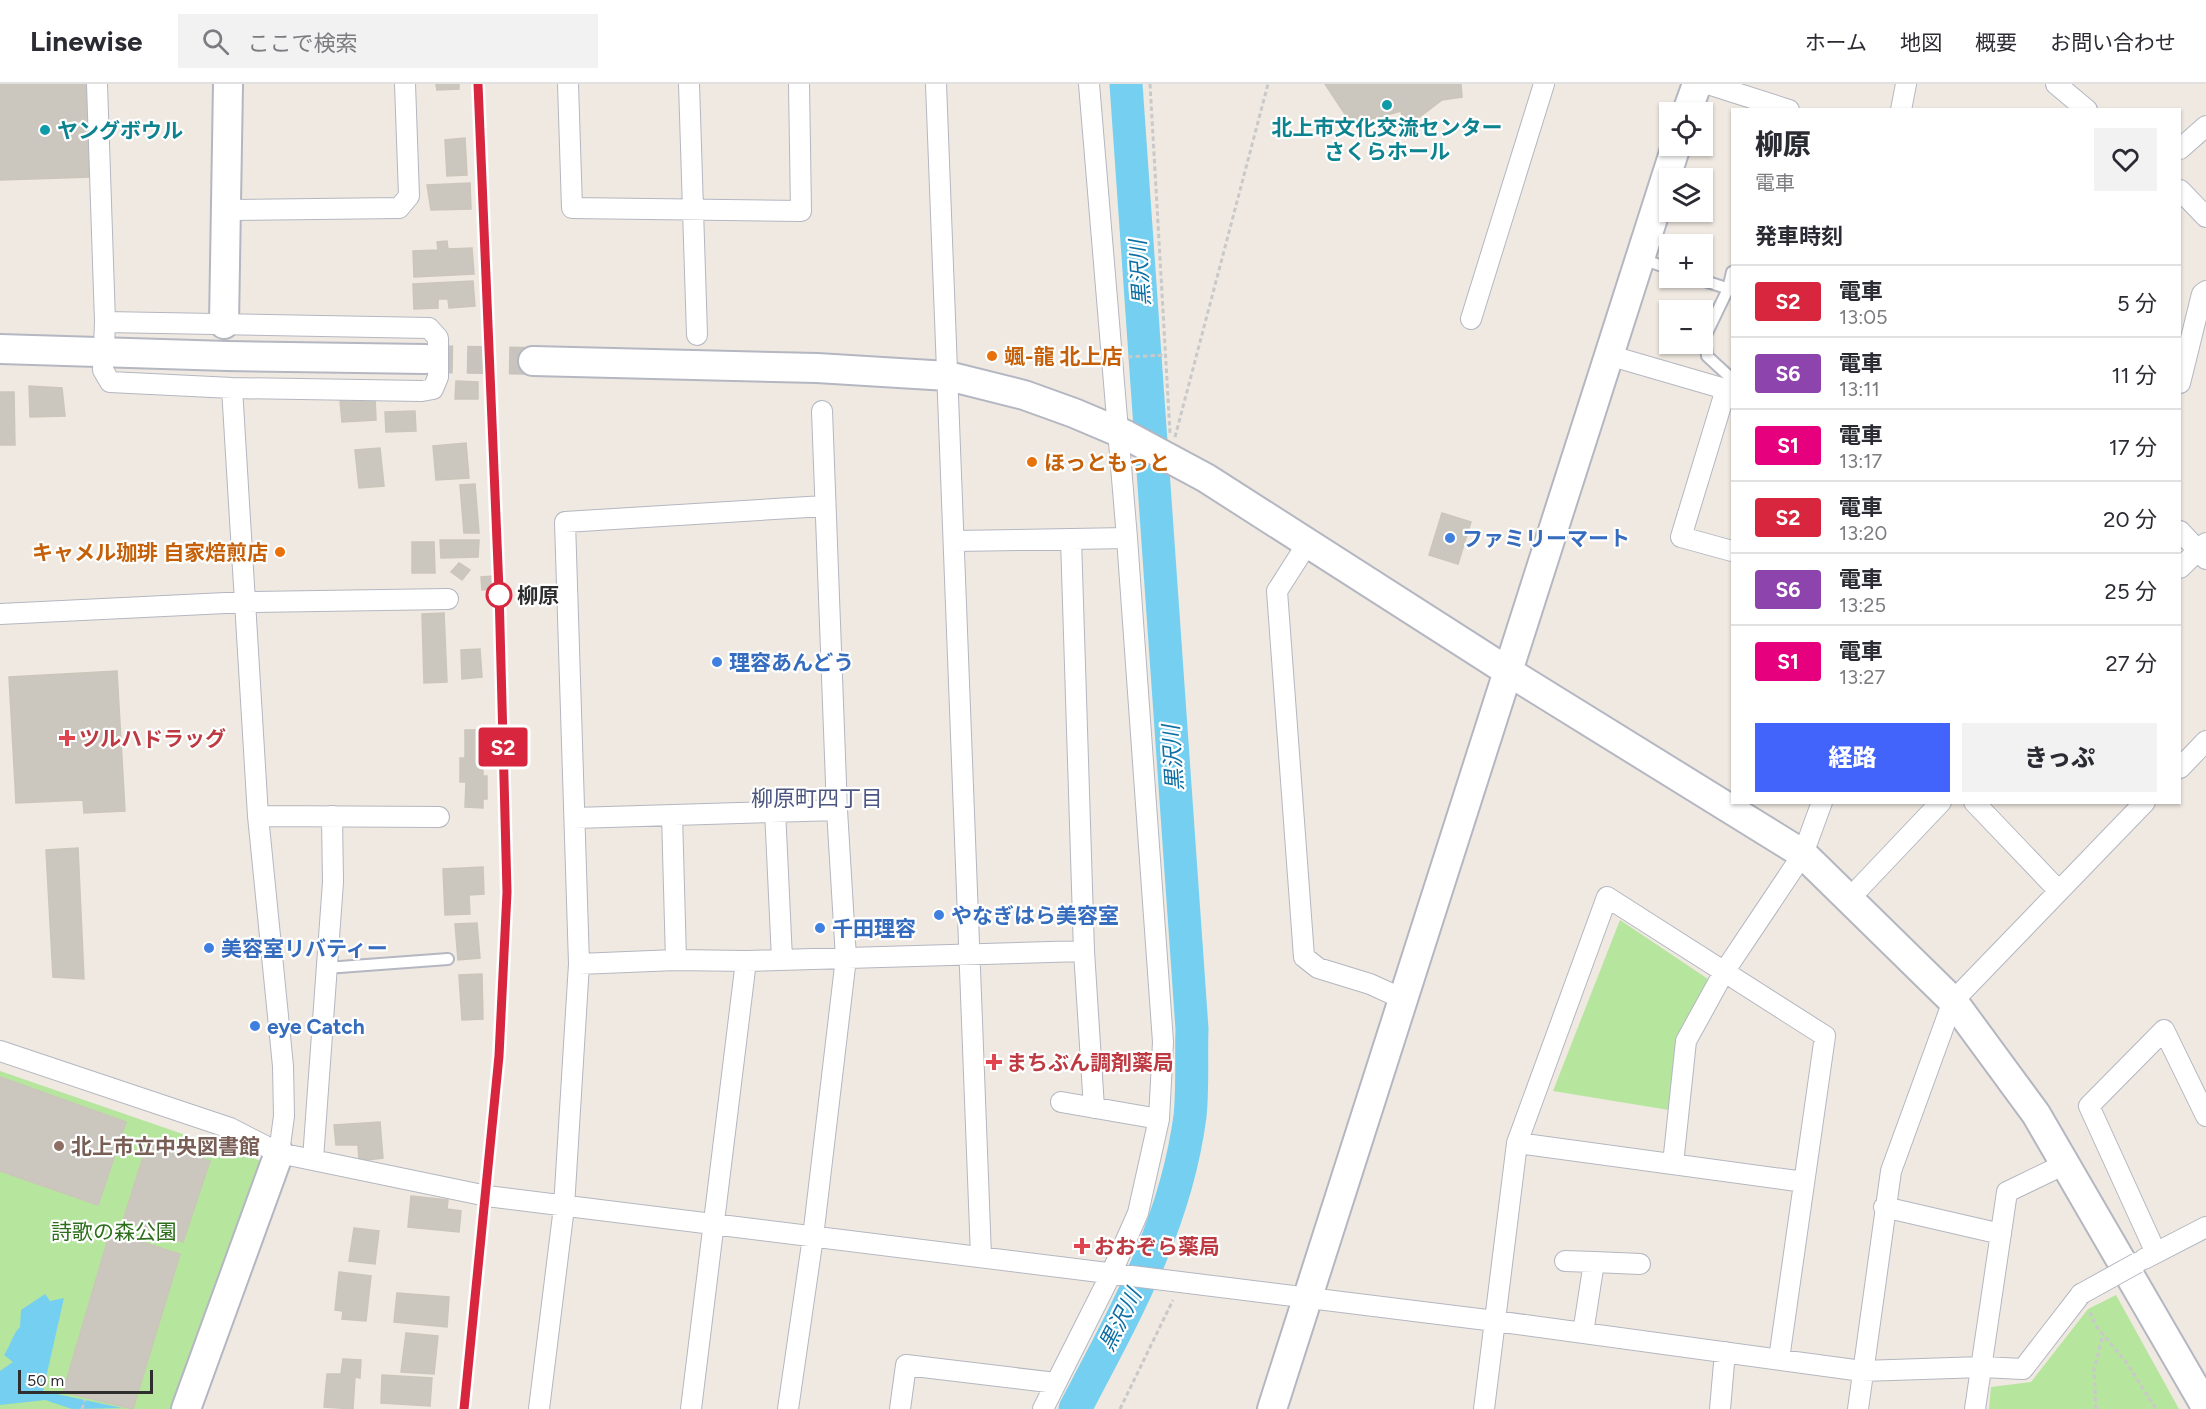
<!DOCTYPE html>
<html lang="ja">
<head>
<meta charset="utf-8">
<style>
  :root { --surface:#fff; --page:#f2f2f3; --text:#2b2b33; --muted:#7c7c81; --line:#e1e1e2; --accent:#4264fb }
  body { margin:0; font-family:Figtree,"Noto Sans JP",sans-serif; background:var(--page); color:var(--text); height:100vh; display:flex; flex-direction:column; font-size:22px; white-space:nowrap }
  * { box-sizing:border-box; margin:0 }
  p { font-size:20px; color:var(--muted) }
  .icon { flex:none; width:33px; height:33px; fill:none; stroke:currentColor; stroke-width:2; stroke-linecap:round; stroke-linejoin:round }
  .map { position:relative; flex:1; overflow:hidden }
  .drawer { position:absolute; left:1731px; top:24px; width:450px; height:696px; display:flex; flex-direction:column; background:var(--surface); border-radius:0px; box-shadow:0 2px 4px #0004 }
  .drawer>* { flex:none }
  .badge { padding:0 12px; border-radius:4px; font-size:21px; line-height:39px }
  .controls { position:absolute; left:1659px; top:18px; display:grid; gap:12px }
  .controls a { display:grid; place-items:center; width:54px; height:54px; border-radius:0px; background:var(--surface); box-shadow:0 2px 4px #0004; font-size:30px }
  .scale { position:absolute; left:18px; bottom:15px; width:135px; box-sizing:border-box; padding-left:6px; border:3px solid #2e2e2e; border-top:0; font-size:16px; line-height:21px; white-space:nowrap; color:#2e2e2e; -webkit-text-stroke:4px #fff; paint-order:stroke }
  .map>.badge { position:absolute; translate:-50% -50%; box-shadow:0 0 0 3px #fff }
  h2 { padding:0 24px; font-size:22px; line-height:54px }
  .round { display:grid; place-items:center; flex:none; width:63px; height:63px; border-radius:0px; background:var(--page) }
  .overview { display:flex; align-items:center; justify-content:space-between; height:102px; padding:0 24px }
  h1 { font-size:28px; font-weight:800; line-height:45px }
  .primary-button { display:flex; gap:12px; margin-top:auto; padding:12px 24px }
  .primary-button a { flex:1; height:69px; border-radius:0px; background:var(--accent); color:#fff; font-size:24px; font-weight:800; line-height:69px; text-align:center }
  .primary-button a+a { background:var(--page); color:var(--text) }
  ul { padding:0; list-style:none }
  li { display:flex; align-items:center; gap:18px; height:72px; padding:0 24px; border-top:2px solid var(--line) }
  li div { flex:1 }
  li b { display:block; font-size:22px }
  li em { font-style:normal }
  li .badge { min-width:66px; font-weight:700; text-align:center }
  header { display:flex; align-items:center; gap:36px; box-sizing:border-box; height:84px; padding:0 30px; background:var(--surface); border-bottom:2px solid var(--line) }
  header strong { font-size:28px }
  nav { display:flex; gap:33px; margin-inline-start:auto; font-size:21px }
  .search { width:420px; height:54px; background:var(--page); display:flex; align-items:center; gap:15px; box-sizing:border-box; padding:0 21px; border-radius:0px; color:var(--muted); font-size:22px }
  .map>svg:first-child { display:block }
</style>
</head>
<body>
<header>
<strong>Linewise</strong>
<div class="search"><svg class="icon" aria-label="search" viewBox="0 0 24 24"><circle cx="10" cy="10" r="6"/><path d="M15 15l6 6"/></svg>ここで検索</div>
<nav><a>ホーム</a><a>地図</a><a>概要</a><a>お問い合わせ</a></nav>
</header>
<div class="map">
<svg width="2206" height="1325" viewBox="0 0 2206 1325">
  <rect width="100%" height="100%" fill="#efe9e1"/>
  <!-- green -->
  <path fill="#b6e59e" d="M1620 836 1711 897 1678 956 1669 1026 1553 1007Z
    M0 987 261 1077 173 1325H0Z
    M2116 1211 2179 1325H1989L1991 1303 2031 1298 2088 1225Z"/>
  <!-- water -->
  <path fill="#75cff0" d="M45 1210 50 1217 64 1214 43 1307 122 1324 72 1325 45 1316 0 1321V1287L13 1278 4 1271C11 1261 12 1251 20 1243L21 1226Z"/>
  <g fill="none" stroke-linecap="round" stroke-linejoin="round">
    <!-- river -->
    <path stroke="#75cff0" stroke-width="33" d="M1075 1325C1125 1230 1176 1140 1190 1032 1193 1004 1191 973 1192 945L1126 0"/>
  </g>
  <!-- building -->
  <path fill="#cbc7bf" stroke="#cbc5ba" stroke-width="1.5" d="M0 0H88L91 93 0 96Z
    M436 0H459V5L437 6Z
    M1325 0H1461L1462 13 1442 16 1404 45 1401 27 1352 41Z
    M465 54 467 91 447 92 445 56Z
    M470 99 471 125 431 126 427 101Z
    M447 157 448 165 472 164 474 190 414 193 413 167 438 166 437 158Z
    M473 197 475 222 449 224 448 215H438V224L414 225 413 200Z
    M456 297 478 298V315H455Z
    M29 302 62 304 65 332 30 333Z
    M0 308H14L15 361H0Z
    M375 314 376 336 342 338 340 316Z
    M415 327 416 347 386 348 385 328Z
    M466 359 469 394 436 396 433 362Z
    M380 364 384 402 359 404 355 366Z
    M475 400 479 449H464L460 401Z
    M1442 429 1471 438 1458 480 1429 471Z
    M440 456H479L478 473 441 474Z
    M412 458H434L435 489H412Z
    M459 479 470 486 462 496 451 488Z
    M493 492 494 505 482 506 481 493Z
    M444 529 447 598 424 599 422 530Z
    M480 565 482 593 462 595 461 566Z
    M117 587 125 727 84 729 83 716 16 719 9 593Z
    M465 646H483V653L487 654V678H483V692H487V715H483V724L465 723 466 698H460V674H465Z
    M78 764 84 895 53 893 46 766Z
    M483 783 484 810 469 811 470 830 445 831 443 785Z
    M477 839 480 874 458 876 455 840Z
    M482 890 483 935 462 936 459 891Z
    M0 993 126 1038 98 1121 0 1087Z
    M380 1038 383 1074 359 1077 358 1061H336L334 1041Z
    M148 1057 210 1077 183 1158 123 1137Z
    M411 1112 448 1116 447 1125 461 1127 459 1148 408 1143Z
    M354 1144 379 1147 375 1180 349 1177Z
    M110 1148 180 1170 133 1325 63 1308Z
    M339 1188 371 1192 366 1237 342 1235 343 1227 335 1226Z
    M397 1209 449 1213 447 1243 394 1238Z
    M406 1249 438 1252 434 1290 401 1288Z
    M343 1275 361 1276 360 1294 355 1293 353 1325 324 1323 327 1290H341Z
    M382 1291 432 1294 430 1322 381 1319Z"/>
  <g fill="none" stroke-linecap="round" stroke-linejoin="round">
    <!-- secondary-tunnel -->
    <path stroke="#c8c4bd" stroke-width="28" stroke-dasharray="28 14" stroke-linecap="butt" d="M425 275 533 277"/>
    <!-- lane casing -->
    <g stroke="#b4b7c1" stroke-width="14">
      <path id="lane" d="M1640 174 1670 185
        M1732 188 1728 205 1705 253 1707 272 1732 295
        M1696 194 1732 206
        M326 884 448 875"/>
    </g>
    <!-- street casing -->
    <g stroke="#b4b7c1" stroke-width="22">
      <path id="street" d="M97 0 105 238 103 286 110 298 232 304 422 307 433 305 438 293V254L429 244 105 238
        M568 0 572 124 801 127 799 0
        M689 0 697 251
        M936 0 981 1172
        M1708 0 1789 26
        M2056 0 2087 26
        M1901 26 1906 0
        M2180 65 2206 42
        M2180 106 2206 133
        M227 126 399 124 409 112 405 0
        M1471 235 1544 0
        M1608 271 1732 307
        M2180 299 2202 210 2206 207
        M232 304 258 732 283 982 284 1032 279 1069
        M1726 305 1681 453 1732 467
        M2180 447 2206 475
        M1071 455 1084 867 1094 1024
        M954 457 1127 454
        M1307 460 1277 507 1304 873 1318 884 1370 900 1403 915
        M2180 484 2206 459
        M0 530 246 518 448 515
        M2180 684 2206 657
        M1974 718 2058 806
        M775 726 782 875
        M672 731 676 876
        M258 732 439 733
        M575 734 837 726
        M1849 815 1941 718
        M579 880 676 876 746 877 1084 867
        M0 967 230 1044 279 1069 487 1112 1495 1237 1862 1287 1982 1283 2023 1285 2081 1210
        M1061 1018 1159 1035
        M1517 1059 1804 1098
        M313 1075 333 798 332 732
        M1673 1080 1686 957 1724 888 1803 770 1822 718
        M1884 1123 2001 1150
        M2156 1169 2089 1022 2164 946 2206 1032
        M2144 1175 2206 1143
        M1565 1177 1594 1178
        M1583 1249 1594 1178 1640 1180
        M539 1325 564 1123 579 880 565 438 824 422
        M691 1325 746 877
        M788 1325 813 1153 846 874 837 726 822 327
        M900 1325 906 1281 1056 1299
        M1043 1325 1111 1190 1138 1129 1159 1035 1163 958 1127 454 1089 0
        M1484 1325 1517 1059 1607 813 1825 952 1779 1275
        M1720 1325 1725 1268
        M1858 1325 1891 1087 1953 917 2145 718
        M1975 1325 2007 1108 2065 1080"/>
    </g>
    <!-- secondary casing -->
    <g stroke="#b4b7c1" stroke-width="32">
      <path id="secondary" d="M1687 28 1697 0
        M224 240 228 0
        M0 265 227 272 425 275
        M533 277 817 284 948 292 1024 311 1074 329 1126 351 1206 394 1509 588 1803 770 1953 917 2036 1030 2206 1323
        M186 1325 279 1069
        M1272 1325 1676 62"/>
    </g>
    <!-- path -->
    <path stroke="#c9c9c9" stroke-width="3" stroke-dasharray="4.5 3" stroke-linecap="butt" d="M1150 0 1170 349
      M1128 273 1166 271
      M1175 353 1268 0
      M2090 1228 2096 1242 2126 1278 2156 1325
      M82 1325 85 1316
      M1120 1325 1173 1216
      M2096 1325 2094 1286 2103 1250"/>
    <!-- lane -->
    <use href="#lane" stroke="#fff" stroke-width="10"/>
    <!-- street -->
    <use href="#street" stroke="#fff" stroke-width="20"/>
    <!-- secondary -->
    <use href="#secondary" stroke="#fff" stroke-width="28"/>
    <!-- rail -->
    <path stroke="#a3a6b8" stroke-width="4.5" d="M464 1325 499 972 507 808 499 506 478 0"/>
    <!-- street-bridge casing -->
    <g stroke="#b4b7c1" stroke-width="22" stroke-linecap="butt">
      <path id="street-bridge" d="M2081 1210 2137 1179"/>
    </g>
    <!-- street-bridge -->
    <use href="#street-bridge" stroke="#fff" stroke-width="20"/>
  </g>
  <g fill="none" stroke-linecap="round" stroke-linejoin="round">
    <!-- line casing -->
    <g stroke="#fff" stroke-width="14">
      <path id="line" d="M464 1325 499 972 507 808 499 506 478 0"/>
    </g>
    <!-- line -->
    <use href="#line" stroke="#d7263d" stroke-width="9"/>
  </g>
  <!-- markers -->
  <g fill="#0f9aa8" stroke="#fff" stroke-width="2">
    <circle cx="1387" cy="21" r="6"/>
    <circle cx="45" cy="46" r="6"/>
  </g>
  <g fill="#e8710a" stroke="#fff" stroke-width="2">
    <circle cx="992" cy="272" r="6"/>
    <circle cx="1032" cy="378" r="6"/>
    <circle cx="280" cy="468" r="6"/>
  </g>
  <g fill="#3f7fe0" stroke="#fff" stroke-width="2">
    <circle cx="1450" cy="454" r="6"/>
    <circle cx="717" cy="578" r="6"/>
    <circle cx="939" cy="831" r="6"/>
    <circle cx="820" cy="844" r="6"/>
    <circle cx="209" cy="864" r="6"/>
    <circle cx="255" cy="942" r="6"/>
  </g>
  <circle fill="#fff" stroke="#d7263d" stroke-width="3" cx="499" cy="511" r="12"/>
  <g fill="#e0444e" stroke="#fff" stroke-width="2">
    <path d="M64 645h6v6h6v6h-6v6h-6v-6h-6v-6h6z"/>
    <path d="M991 969h6v6h6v6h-6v6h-6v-6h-6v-6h6z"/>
    <path d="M1079 1153h6v6h6v6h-6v6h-6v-6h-6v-6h6z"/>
  </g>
  <circle fill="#8d6e63" stroke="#fff" stroke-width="2" cx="59" cy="1062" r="6"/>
  <g text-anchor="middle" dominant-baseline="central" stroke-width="4.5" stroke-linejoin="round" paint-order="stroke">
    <!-- culture labels -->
    <g font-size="21" font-weight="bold" fill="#0d838f" stroke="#fff">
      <text x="1387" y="43">北上市文化交流センター<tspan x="1387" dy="24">さくらホール</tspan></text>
      <text x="57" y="46" text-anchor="start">ヤングボウル</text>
    </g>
    <!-- food labels -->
    <g font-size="21" font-weight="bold" fill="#c56008" stroke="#fff" text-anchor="start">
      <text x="1004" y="272">颯-龍 北上店</text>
      <text x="1044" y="378">ほっともっと</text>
      <text x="268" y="468" text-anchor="end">キャメル珈琲 自家焙煎店</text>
    </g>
    <!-- shop labels -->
    <g font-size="21" font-weight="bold" fill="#366cbe" stroke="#fff" text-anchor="start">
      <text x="1462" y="454">ファミリーマート</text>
      <text x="729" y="578">理容あんどう</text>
      <text x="951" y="831">やなぎはら美容室</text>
      <text x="832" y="844">千田理容</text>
      <text x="221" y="864">美容室リバティー</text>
      <text x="267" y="942">eye Catch</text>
    </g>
    <!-- stop labels -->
    <g font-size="21" font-weight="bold" fill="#2e2e2e" stroke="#fff" text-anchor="start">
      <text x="517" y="511">柳原</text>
    </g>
    <!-- health labels -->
    <g font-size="21" font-weight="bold" fill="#be3a42" stroke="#fff" text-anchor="start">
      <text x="79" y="654">ツルハドラッグ</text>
      <text x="1006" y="978">まちぶん調剤薬局</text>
      <text x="1094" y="1162">おおぞら薬局</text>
    </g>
    <!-- education labels -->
    <g font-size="21" font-weight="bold" fill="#785e54" stroke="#fff" text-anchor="start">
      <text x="71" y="1062">北上市立中央図書館</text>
    </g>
    <!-- park labels -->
    <g font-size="21" fill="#2c6e1b" stroke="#fff">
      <text x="114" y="1147">詩歌の森公園</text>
    </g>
    <!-- water labels -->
    <g font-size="22" font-style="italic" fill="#0d6fa3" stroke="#fff">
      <text transform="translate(1140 189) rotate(-94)">黒沢川</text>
      <text transform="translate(1173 674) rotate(-94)">黒沢川</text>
      <text transform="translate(1120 1236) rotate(-63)">黒沢川</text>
    </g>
    <!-- neighbourhood labels -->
    <g font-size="22" fill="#4d5680" stroke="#fff">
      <text x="817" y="714">柳原町四丁目</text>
    </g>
  </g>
</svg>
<div class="controls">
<a><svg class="icon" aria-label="locate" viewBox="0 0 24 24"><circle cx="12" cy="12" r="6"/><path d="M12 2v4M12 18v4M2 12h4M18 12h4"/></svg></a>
<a><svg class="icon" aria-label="layers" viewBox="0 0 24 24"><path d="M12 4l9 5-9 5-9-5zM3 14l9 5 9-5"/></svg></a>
<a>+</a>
<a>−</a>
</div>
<div class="scale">50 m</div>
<b class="badge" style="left:503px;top:663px;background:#d7263d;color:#fff">S2</b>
<section class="drawer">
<div class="overview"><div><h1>柳原</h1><p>電車</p></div><a class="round"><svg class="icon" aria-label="heart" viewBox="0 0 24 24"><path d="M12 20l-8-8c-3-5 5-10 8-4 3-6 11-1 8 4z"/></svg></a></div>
<h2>発車時刻</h2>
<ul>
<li><span class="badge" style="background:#d7263d;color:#fff">S2</span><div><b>電車</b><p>13:05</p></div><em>5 分</em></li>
<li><span class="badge" style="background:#8e44ad;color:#fff">S6</span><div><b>電車</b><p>13:11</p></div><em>11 分</em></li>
<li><span class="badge" style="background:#e6007e;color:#fff">S1</span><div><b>電車</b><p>13:17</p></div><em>17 分</em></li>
<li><span class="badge" style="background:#d7263d;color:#fff">S2</span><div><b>電車</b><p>13:20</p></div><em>20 分</em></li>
<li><span class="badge" style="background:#8e44ad;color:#fff">S6</span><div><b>電車</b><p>13:25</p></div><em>25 分</em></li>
<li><span class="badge" style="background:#e6007e;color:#fff">S1</span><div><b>電車</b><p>13:27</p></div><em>27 分</em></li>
</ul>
<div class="primary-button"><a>経路</a><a>きっぷ</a></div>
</section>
</div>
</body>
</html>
